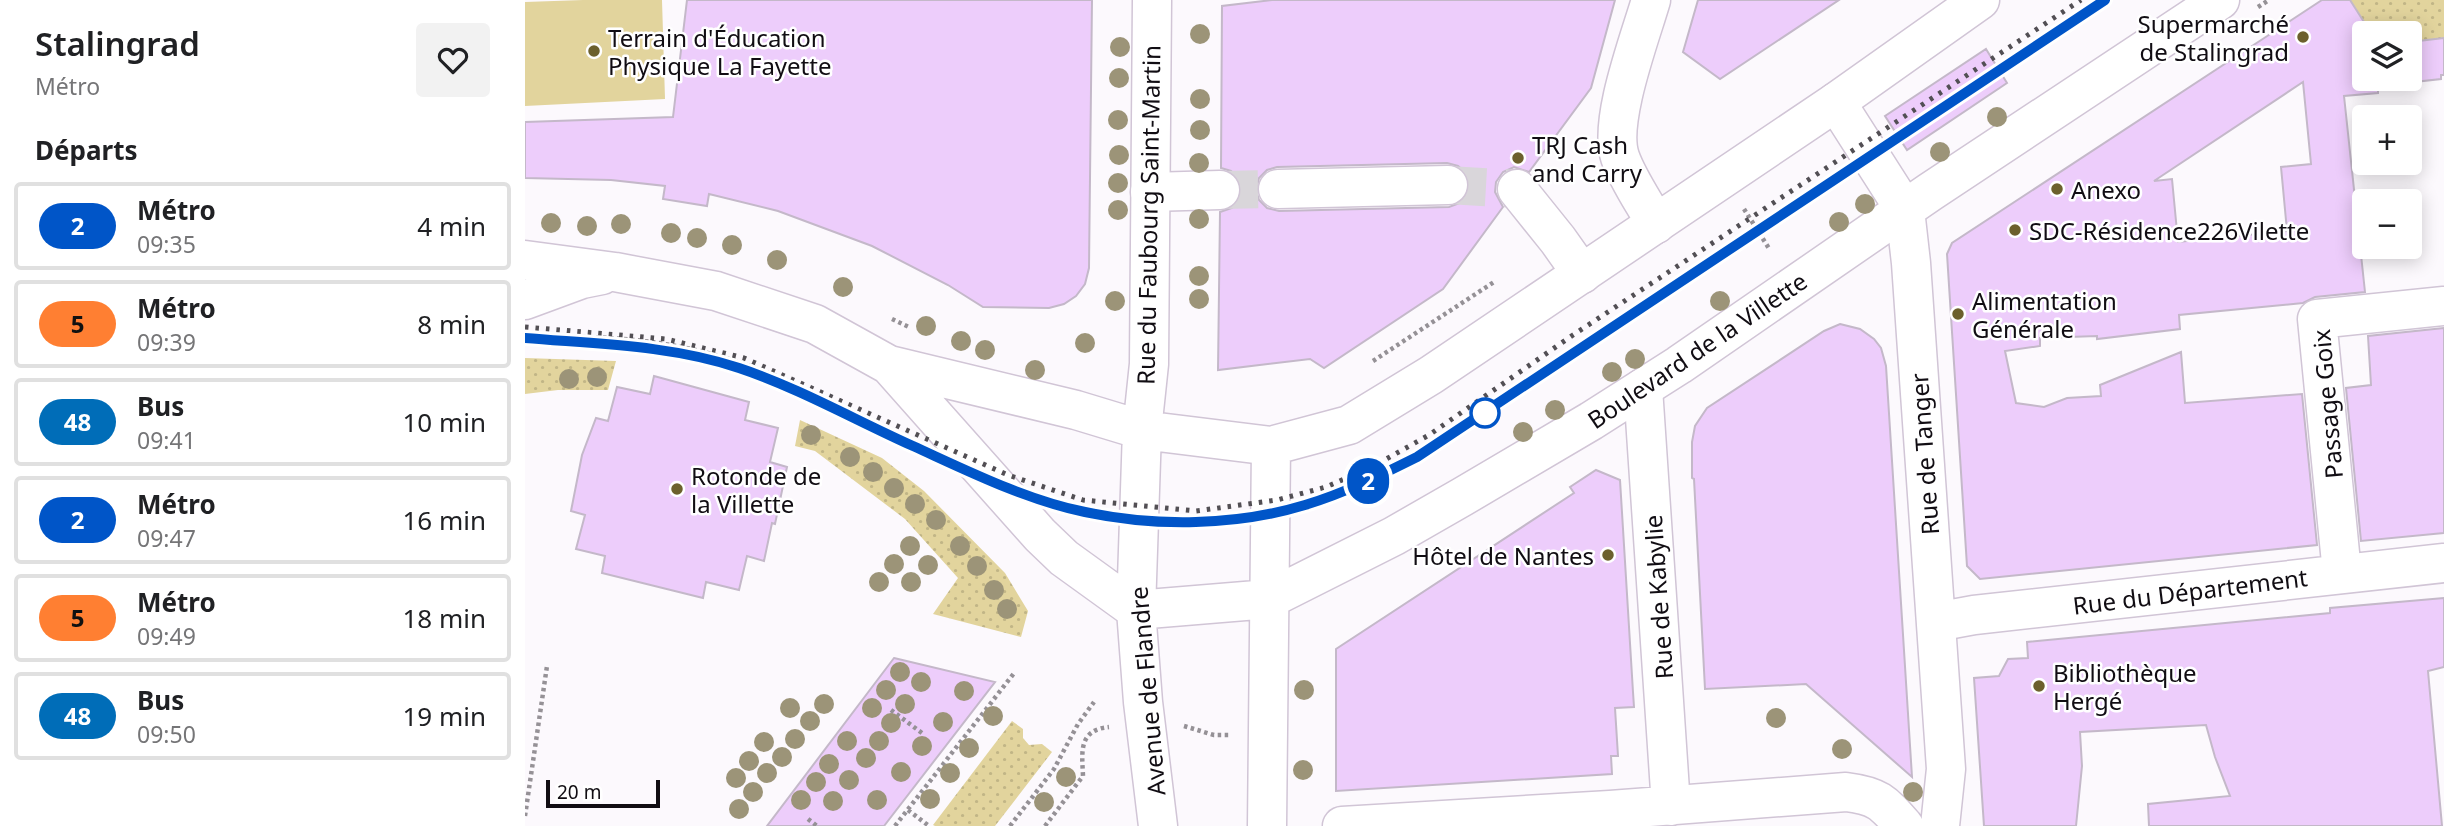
<!DOCTYPE html>
<html lang="fr">
<head>
<meta charset="utf-8">
<style>
  :root { --surface:#fff; --page:#f2f2f2; --text:#202124; --muted:#757577; --line:#e0e0e0 }
  body { margin:0; font-family:"Noto Sans",sans-serif; background:var(--page); color:var(--text); height:100vh; display:flex; flex-direction:column; font-size:26px; white-space:nowrap }
  * { box-sizing:border-box; margin:0 }
  p { font-size:23px; color:var(--muted) }
  .icon { flex:none; width:38px; height:38px; fill:none; stroke:currentColor; stroke-width:2; stroke-linecap:round; stroke-linejoin:round }
  .map { position:relative; flex:1; overflow:hidden }
  .panel { display:flex; flex-direction:column; background:var(--surface); width:525px }
  .panel>* { flex:none }
  .badge { padding:0 14px; border-radius:23px; font-size:24px; line-height:46px }
  .buttons { position:absolute; left:1827px; top:21px; display:grid; gap:14px }
  .buttons a { display:grid; place-items:center; width:70px; height:70px; border-radius:7px; background:var(--surface); box-shadow:0 4px 18px #0003; font-size:35px }
  .scale { position:absolute; left:21px; bottom:18px; width:114px; box-sizing:border-box; padding-left:7px; border:4px solid #110d13; border-top:0; font-size:19px; line-height:24px; white-space:nowrap; color:#110d13; -webkit-text-stroke:5px #fff; paint-order:stroke }
  .map>.badge { position:absolute; translate:-50% -50%; box-shadow:0 0 0 4px #fff }
  h2 { padding:0 35px; font-size:26px; line-height:63px }
  .round { display:grid; place-items:center; flex:none; width:74px; height:74px; border-radius:7px; background:var(--page) }
  .overview { display:flex; align-items:center; justify-content:space-between; height:119px; padding:0 35px }
  h1 { font-size:33px; font-weight:600; line-height:52px }
  ul { padding:0; list-style:none }
  li { display:flex; align-items:center; gap:21px; height:88px; margin:0 14px 10px; padding:0 21px; border:4px solid var(--line); border-radius:7px }
  li div { flex:1 }
  li b { display:block; font-size:26px }
  li em { font-style:normal }
  li .badge { min-width:77px; font-weight:700; text-align:center }
  main { display:flex; flex:1; min-height:0 }
  .map>svg:first-child { display:block }
</style>
</head>
<body>
<main>
<section class="panel">
<div class="overview"><div><h1>Stalingrad</h1><p>Métro</p></div><a class="round"><svg class="icon" aria-label="heart" viewBox="0 0 24 24"><path d="M12 20l-8-8c-3-5 5-10 8-4 3-6 11-1 8 4z"/></svg></a></div>
<h2>Départs</h2>
<ul>
<li><span class="badge" style="background:#0055c8;color:#fff">2</span><div><b>Métro</b><p>09:35</p></div><em>4 min</em></li>
<li><span class="badge" style="background:#ff7f32;color:#111">5</span><div><b>Métro</b><p>09:39</p></div><em>8 min</em></li>
<li><span class="badge" style="background:#006db8;color:#fff">48</span><div><b>Bus</b><p>09:41</p></div><em>10 min</em></li>
<li><span class="badge" style="background:#0055c8;color:#fff">2</span><div><b>Métro</b><p>09:47</p></div><em>16 min</em></li>
<li><span class="badge" style="background:#ff7f32;color:#111">5</span><div><b>Métro</b><p>09:49</p></div><em>18 min</em></li>
<li><span class="badge" style="background:#006db8;color:#fff">48</span><div><b>Bus</b><p>09:50</p></div><em>19 min</em></li>
</ul>
</section>
<div class="map">
<svg width="1919" height="826" viewBox="0 0 1919 826">
  <defs>
    <pattern id="grass-dots" width="8" height="8" patternUnits="userSpaceOnUse" patternTransform="scale(1.75)"><rect width="8" height="8" fill="#e2d49d"/><path d="M2 2h.1M6 6h.1" fill="none" stroke="#c1b586" stroke-width="1.8" stroke-linecap="round"/></pattern>
  </defs>
  <rect width="100%" height="100%" fill="#fcf9fd"/>
  <!-- grass -->
  <path fill="url(#grass-dots)" d="M1825 0H1919V38L1885 42V33H1846Z
    M0 358 91 361 83 390H33L0 394Z
    M275 420 357 458 399 491 480 573 503 611 496 637 408 614 433 578 380 519 290 451 270 446Z
    M487 721 498 729V738L504 745 517 744 527 752 470 826H410L408 825Z"/>
  <!-- pitch -->
  <path fill="#e2d49d" d="M58 0H137L140 99 0 106V2Z"/>
  <!-- building -->
  <path fill="#edcdfb" stroke="#c4b8c9" stroke-width="2" fill-rule="evenodd" d="M162 0H567L564 268 560 284 551 296 539 304 524 308 458 307 423 285 347 246 253 211 184 194 182 206 138 199 140 186 86 180 0 178V122L148 117Z
    M747 0H1090L1066 88 1004 172 989 167 978 172 971 182 970 192 978 207 918 289 799 368 785 359 693 370 695 212 707 208 714 201 717 190 713 178 706 171 696 168 697 6ZM922 163 933 166 941 173 945 185 942 196 935 203 924 207 754 211 742 208 734 200 731 190 734 178 742 170 752 167Z
    M1173 0H1314L1195 79 1158 52Z
    M1797 0H1825L1846 33H1839V79H1885V42L1919 38V75H1916V79L1853 86V93L1819 96 1840 292 1790 297 1778 303 1654 315 1655 329 1572 339V336L1515 338V346L1480 351 1491 403 1519 407 1542 398 1576 396 1575 385 1656 352 1660 403 1777 394 1792 545 1455 579 1442 566 1422 254 1427 243ZM1778 82 1786 164 1756 167 1762 231 1653 242 1647 179 1629 181Z
    M1461 49 1482 83 1382 150 1360 116Z
    M1315 324 1335 329 1349 339 1356 348 1361 366 1387 777 1281 684 1180 689 1169 479 1167 478V442L1170 426 1182 408 1299 331Z
    M1919 328V533L1836 541 1821 388 1846 385 1843 336Z
    M129 376 224 402 220 420 253 428 245 462 262 467 250 524 247 523 239 561 222 556 214 590 181 582 178 598 77 573 80 556 51 549 60 515 46 511 57 455 71 418 83 421 92 387 125 394Z
    M1071 470 1095 480 1108 692 1109 707 1090 708 1093 756H1086L1087 774 811 791V649L1049 493 1045 487Z
    M1919 598V667L1903 671 1917 826H1624L1623 804 1705 796 1690 757 1681 725 1555 732 1557 766 1551 826H1459L1449 678 1474 676 1483 659 1503 658 1502 642 1805 613V608Z
    M369 658 470 682 359 826H242Z"/>
  <g fill="none" stroke-linecap="round" stroke-linejoin="round">
    <!-- minor-tunnel -->
    <path stroke="#d9d6da" stroke-width="38" stroke-dasharray="38 19" stroke-linecap="butt" d="M923 185 992 189
      M695 190 753 189"/>
    <!-- minor casing -->
    <g stroke="#d1c5d6" stroke-width="41">
      <path id="minor" d="M1126 0C1115 38 1083 121 1095 157 1103 180 1119 202 1131 224
        M1311 102 1380 210 1386 263 1421 769 1415 826
        M753 189 923 185
        M992 189 1033 240 1057 274
        M625 192 695 190
        M1118 388 1146 806
        M1817 573 1792 319 1919 306
        M1411 622 1449 615 1919 563
        M817 826 1085 810 1321 792C1353 796 1358 802 1379 826"/>
    </g>
    <!-- major casing -->
    <g stroke="#d1c5d6" stroke-width="41">
      <path id="major" d="M627 0 624 364 617 430 611 610 618 702 633 826
        M0 260 90 272 191 291 290 324 364 365 551 410 617 430 746 446 824 425 906 375 1311 102 1455 0
        M0 300 57 279 77 275
        M364 365 515 535 539 558 611 610
        M611 610 744 599 869 536 937 497 1066 421 1154 365 1405 192 1695 0
        M742 826 746 446"/>
    </g>
    <!-- path -->
    <path stroke="#959196" stroke-width="4.5" stroke-dasharray="3.5 3.5" stroke-linecap="butt" d="M1733 7 1744 0
      M1375 132 1413 107
      M1219 209 1245 250
      M1137 288 1168 269
      M367 319 384 327
      M15 338C81 334 153 341 216 363 271 381 321 410 372 436
      M1065 339 1090 323
      M848 361 969 282
      M366 710 397 733
      M659 726 689 735H705
      M383 810 404 826
      M0 816 22 666
      M283 819 292 826
      M370 826 490 672
      M485 826 529 769 553 724 569 702
      M520 826 558 776C557 752 553 730 584 727"/>
    <!-- minor -->
    <use href="#minor" stroke="#fff" stroke-width="38"/>
    <!-- major -->
    <use href="#major" stroke="#fff" stroke-width="38"/>
    <!-- rail -->
    <path stroke="#524f54" stroke-width="5" stroke-dasharray="3.5 7" stroke-linecap="butt" d="M0 327 141 339 219 358 483 475 558 500 671 511 752 500 801 487 847 467 904 435 1048 335 1556 0
      M0 338C71 344 146 345 214 368 267 386 318 414 369 437 429 465 496 499 560 512 632 527 711 526 780 505 820 493 856 475 892 457L1580 0"/>
  </g>
  <!-- trees -->
  <g fill="#9c9478">
    <circle cx="675" cy="34" r="10"/>
    <circle cx="595" cy="47" r="10"/>
    <circle cx="594" cy="78" r="10"/>
    <circle cx="675" cy="99" r="10"/>
    <circle cx="1472" cy="117" r="10"/>
    <circle cx="593" cy="120" r="10"/>
    <circle cx="675" cy="130" r="10"/>
    <circle cx="1415" cy="152" r="10"/>
    <circle cx="594" cy="155" r="10"/>
    <circle cx="674" cy="163" r="10"/>
    <circle cx="593" cy="183" r="10"/>
    <circle cx="1340" cy="204" r="10"/>
    <circle cx="593" cy="210" r="10"/>
    <circle cx="674" cy="219" r="10"/>
    <circle cx="1314" cy="222" r="10"/>
    <circle cx="26" cy="223" r="10"/>
    <circle cx="96" cy="224" r="10"/>
    <circle cx="62" cy="226" r="10"/>
    <circle cx="146" cy="233" r="10"/>
    <circle cx="172" cy="238" r="10"/>
    <circle cx="207" cy="245" r="10"/>
    <circle cx="252" cy="260" r="10"/>
    <circle cx="674" cy="276" r="10"/>
    <circle cx="318" cy="287" r="10"/>
    <circle cx="674" cy="299" r="10"/>
    <circle cx="590" cy="301" r="10"/>
    <circle cx="1195" cy="301" r="10"/>
    <circle cx="401" cy="326" r="10"/>
    <circle cx="436" cy="341" r="10"/>
    <circle cx="560" cy="343" r="10"/>
    <circle cx="460" cy="350" r="10"/>
    <circle cx="1110" cy="359" r="10"/>
    <circle cx="510" cy="370" r="10"/>
    <circle cx="1087" cy="372" r="10"/>
    <circle cx="72" cy="377" r="10"/>
    <circle cx="44" cy="379" r="10"/>
    <circle cx="1030" cy="410" r="10"/>
    <circle cx="998" cy="432" r="10"/>
    <circle cx="286" cy="435" r="10"/>
    <circle cx="325" cy="457" r="10"/>
    <circle cx="348" cy="472" r="10"/>
    <circle cx="369" cy="488" r="10"/>
    <circle cx="390" cy="504" r="10"/>
    <circle cx="411" cy="520" r="10"/>
    <circle cx="385" cy="546" r="10"/>
    <circle cx="435" cy="546" r="10"/>
    <circle cx="369" cy="564" r="10"/>
    <circle cx="403" cy="565" r="10"/>
    <circle cx="452" cy="566" r="10"/>
    <circle cx="354" cy="582" r="10"/>
    <circle cx="386" cy="582" r="10"/>
    <circle cx="469" cy="590" r="10"/>
    <circle cx="482" cy="609" r="10"/>
    <circle cx="375" cy="672" r="10"/>
    <circle cx="396" cy="682" r="10"/>
    <circle cx="361" cy="690" r="10"/>
    <circle cx="779" cy="690" r="10"/>
    <circle cx="439" cy="691" r="10"/>
    <circle cx="299" cy="704" r="10"/>
    <circle cx="380" cy="704" r="10"/>
    <circle cx="265" cy="708" r="10"/>
    <circle cx="347" cy="708" r="10"/>
    <circle cx="468" cy="716" r="10"/>
    <circle cx="1251" cy="718" r="10"/>
    <circle cx="285" cy="721" r="10"/>
    <circle cx="418" cy="722" r="10"/>
    <circle cx="366" cy="723" r="10"/>
    <circle cx="270" cy="739" r="10"/>
    <circle cx="322" cy="741" r="10"/>
    <circle cx="354" cy="741" r="10"/>
    <circle cx="239" cy="742" r="10"/>
    <circle cx="397" cy="746" r="10"/>
    <circle cx="444" cy="748" r="10"/>
    <circle cx="1317" cy="749" r="10"/>
    <circle cx="257" cy="757" r="10"/>
    <circle cx="341" cy="758" r="10"/>
    <circle cx="224" cy="761" r="10"/>
    <circle cx="304" cy="764" r="10"/>
    <circle cx="778" cy="770" r="10"/>
    <circle cx="376" cy="772" r="10"/>
    <circle cx="242" cy="773" r="10"/>
    <circle cx="425" cy="773" r="10"/>
    <circle cx="541" cy="777" r="10"/>
    <circle cx="211" cy="778" r="10"/>
    <circle cx="324" cy="780" r="10"/>
    <circle cx="291" cy="782" r="10"/>
    <circle cx="228" cy="792" r="10"/>
    <circle cx="1388" cy="792" r="10"/>
    <circle cx="405" cy="799" r="10"/>
    <circle cx="276" cy="800" r="10"/>
    <circle cx="352" cy="800" r="10"/>
    <circle cx="308" cy="801" r="10"/>
    <circle cx="519" cy="802" r="10"/>
    <circle cx="214" cy="809" r="10"/>
  </g>
  <g fill="none" stroke-linecap="round" stroke-linejoin="round">
    <!-- line casing -->
    <g stroke="#fff" stroke-width="16">
      <path id="line" d="M0 338C71 344 146 345 214 368 274 388 330 420 388 446 443 471 501 500 560 512 631 527 711 526 780 505 820 493 856 475 892 457L1580 0"/>
    </g>
    <!-- line -->
    <use href="#line" stroke="#0055c8" stroke-width="10"/>
  </g>
  <!-- markers -->
  <g fill="#6c602d" stroke="#fff" stroke-width="2.5">
    <circle cx="1778" cy="37" r="7"/>
    <circle cx="69" cy="51" r="7"/>
    <circle cx="993" cy="158" r="7"/>
    <circle cx="1532" cy="189" r="7"/>
    <circle cx="1490" cy="230" r="7"/>
    <circle cx="1433" cy="314" r="7"/>
    <circle cx="152" cy="489" r="7"/>
    <circle cx="1083" cy="555" r="7"/>
    <circle cx="1514" cy="686" r="7"/>
  </g>
  <circle fill="#fff" stroke="#0055c8" stroke-width="3.5" cx="960" cy="413" r="14"/>
  <g text-anchor="middle" dominant-baseline="central" stroke-width="5" stroke-linejoin="round" paint-order="stroke">
    <!-- poi labels -->
    <g font-size="24" fill="#110d13" stroke="#fff" text-anchor="start">
      <text x="1764" y="23" text-anchor="end">Supermarché<tspan x="1764" dy="28">de Stalingrad</tspan></text>
      <text x="83" y="37">Terrain d'Éducation<tspan x="83" dy="28">Physique La Fayette</tspan></text>
      <text x="1007" y="144">TRJ Cash<tspan x="1007" dy="28">and Carry</tspan></text>
      <text x="1546" y="189">Anexo</text>
      <text x="1504" y="230">SDC-Résidence226Vilette</text>
      <text x="1447" y="300">Alimentation<tspan x="1447" dy="28">Générale</tspan></text>
      <text x="166" y="475">Rotonde de<tspan x="166" dy="28">la Villette</tspan></text>
      <text x="1069" y="555" text-anchor="end">Hôtel de Nantes</text>
      <text x="1528" y="672">Bibliothèque<tspan x="1528" dy="28">Hergé</tspan></text>
    </g>
    <!-- street labels -->
    <g font-size="24" fill="#110d13" stroke="#fff">
      <text transform="translate(623 215) rotate(-89)">Rue du Faubourg Saint-Martin</text>
      <text transform="translate(1172 350) rotate(-34)">Boulevard de la Villette</text>
      <text transform="translate(1802 404) rotate(-95)">Passage Goix</text>
      <text transform="translate(1399 454) rotate(-94)">Rue de Tanger</text>
      <text transform="translate(1665 591) rotate(-7)">Rue du Département</text>
      <text transform="translate(1133 597) rotate(-94)">Rue de Kabylie</text>
      <text transform="translate(622 691) rotate(-95)">Avenue de Flandre</text>
    </g>
  </g>
</svg>
<div class="buttons">
<a><svg class="icon" aria-label="layers" viewBox="0 0 24 24"><path d="M12 4l9 5-9 5-9-5zM3 14l9 5 9-5"/></svg></a>
<a>+</a>
<a>−</a>
</div>
<div class="scale">20 m</div>
<b class="badge" style="left:843px;top:481px;background:#0055c8;color:#fff">2</b>
</div>
</main>
</body>
</html>
